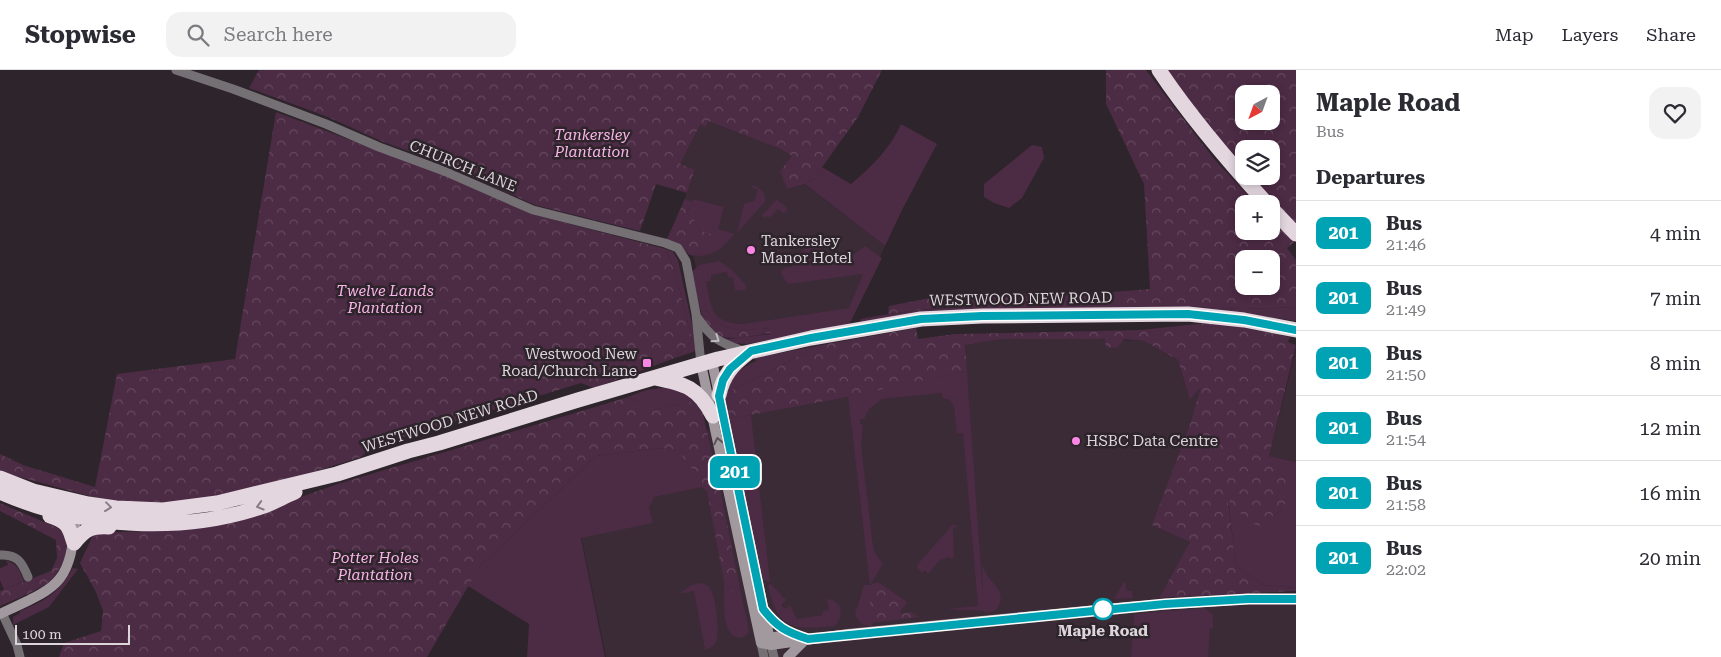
<!DOCTYPE html>
<html lang="en">
<head>
<meta charset="utf-8">
<style>
  :root { --surface:#fff; --page:#f2f2f3; --text:#2b2b33; --muted:#7c7c81; --line:#e1e1e2 }
  body { margin:0; font-family:"Roboto Serif",serif; background:var(--page); color:var(--text); height:100vh; display:flex; flex-direction:column; font-size:19px; white-space:nowrap }
  * { box-sizing:border-box; margin:0 }
  p { font-size:16px; color:var(--muted) }
  .icon { flex:none; width:28px; height:28px; fill:none; stroke:currentColor; stroke-width:2; stroke-linecap:round; stroke-linejoin:round }
  .map { position:relative; flex:1; overflow:hidden }
  .side { display:flex; flex-direction:column; background:var(--surface); width:425px }
  .side>* { flex:none }
  .badge { padding:0 10px; border-radius:8px; font-size:18px; line-height:32px }
  .needle { width:32px; rotate:221deg }
  .controls { position:absolute; left:1235px; top:15px; display:grid; gap:10px }
  .controls a { display:grid; place-items:center; width:45px; height:45px; border-radius:10px; background:var(--surface); box-shadow:0 2px 8px #0003; font-size:25px }
  .scale { position:absolute; left:15px; bottom:12px; width:115px; box-sizing:border-box; padding-left:5px; border:2px solid #dcd6db; border-top:0; font-size:14px; line-height:18px; white-space:nowrap; color:#dcd6db; -webkit-text-stroke:4px #2e242b; paint-order:stroke }
  .map>.badge { position:absolute; translate:-50% -50%; box-shadow:0 0 0 2px #fff }
  h2 { padding:0 20px; font-size:19px; line-height:45px }
  .round { display:grid; place-items:center; flex:none; width:52px; height:52px; border-radius:15px; background:var(--page) }
  .summary { display:flex; align-items:center; justify-content:space-between; height:85px; padding:0 20px }
  h1 { font-size:24px; font-weight:700; line-height:38px }
  ul { padding:0; list-style:none }
  li { display:flex; align-items:center; gap:15px; height:65px; padding:0 20px; border-top:1px solid var(--line) }
  li div { flex:1 }
  li b { display:block; font-size:19px }
  li em { font-style:normal }
  li .badge { min-width:55px; font-weight:700; text-align:center }
  header { display:flex; align-items:center; gap:30px; box-sizing:border-box; height:70px; padding:0 25px; background:var(--surface); border-bottom:1px solid var(--line) }
  header strong { font-size:24px }
  nav { display:flex; gap:28px; margin-inline-start:auto; font-size:18px }
  .search { width:350px; height:45px; background:var(--page); display:flex; align-items:center; gap:12px; box-sizing:border-box; padding:0 18px; border-radius:15px; color:var(--muted); font-size:19px }
  main { display:flex; flex:1; min-height:0 }
  .map>svg:first-child { display:block }
</style>
</head>
<body>
<header>
<strong>Stopwise</strong>
<div class="search"><svg class="icon" aria-label="search" viewBox="0 0 24 24"><circle cx="10" cy="10" r="6"/><path d="M15 15l6 6"/></svg>Search here</div>
<nav><a>Map</a><a>Layers</a><a>Share</a></nav>
</header>
<main>
<div class="map">
<svg width="1296" height="587" viewBox="0 0 1296 587">
  <defs>
    <pattern id="forest-crowns" width="20" height="18" patternUnits="userSpaceOnUse" patternTransform="scale(1.25)"><rect width="20" height="18" fill="#4c2b44"/><path d="M2 6a3 3 0 1 1 6 0M12 15a3 3 0 1 1 6 0" fill="none" stroke="#65495e"/></pattern>
  </defs>
  <rect width="100%" height="100%" fill="#2e242b"/>
  <!-- built -->
  <path fill="#3a2b36" d="M708 51 780 79 792 86 787 119 805 114 885 176 851 251 748 260 711 249 692 183 679 173 667 169 687 123 695 101 680 94 700 55Z
    M1075 268 1144 271 1178 290 1190 330 1202 316 1190 354 1153 455 1191 472 1159 528 1165 533 1296 529V587H606L570 411 695 367 744 340 966 301 965 275 1003 269Z
    M1296 279V392L1269 386Z"/>
  <!-- green -->
  <path fill="#4c2b44" d="M901 54 937 74 903 138 885 176 805 114 815 107 822 97 851 114C871 97 890 79 901 54Z
    M1032 75 1042 77 1044 88 1022 128 1009 138 994 133 984 127V114Z
    M751 115C760 117 766 122 765 132L737 163 744 134 754 131 758 120 753 118Z
    M693 129 724 137 718 159 735 164C722 177 720 183 701 186L708 171 717 166 700 160 695 151 687 143Z
    M777 129 788 139 784 144 778 139 770 148 768 146 765 148 762 145Z
    M813 172 837 193 849 182 853 185 865 176 882 188 851 251 847 255 747 274 732 273 721 268 729 269 770 264V258C748 260 718 264 707 240L701 242 691 203 699 195 719 191 731 199 746 215 745 220 735 221 733 208 728 207 727 202 711 205V211L706 212C712 239 711 253 743 254L849 238 863 204 788 214 781 204V201L785 198 791 197 796 190 797 185 804 180Z
    M666 179 673 182 678 190 697 277 696 281 675 288 692 270 676 205Z
    M1154 235 1242 239 1296 237V251L1220 240 1174 237 861 252 860 249C957 230 1056 235 1154 235Z
    M816 276 760 307 728 322C731 306 741 297 756 291L755 288Z
    M967 301 983 528 982 494C987 514 1012 520 995 541L985 543 984 541 945 539 978 536 963 363 957 364 954 337 950 330 943 328 941 323 882 329 869 339 864 349H860V354H863L861 375 873 476 875 483 883 494 870 515V553L874 552 871 556C863 557 858 551 855 544L864 515H870L848 326Z
    M669 317 686 322 702 339 678 334 654 340 641 335 634 329 625 328 646 320Z
    M751 345 770 512 763 510 728 349Z
    M659 378 677 380 691 398 701 405 702 417 654 427 649 438 653 453 581 468 605 587H527L529 554 468 516 480 496 596 386Z
    M1269 386 1296 392V518L1264 515 1236 496 1228 428 1249 453 1272 446 1283 439Z
    M953 454 958 457 953 458 954 489 946 487 944 490 942 488 928 504 925 500 922 503 917 498V495Z
    M6 490C18 494 20 501 24 511L4 520 0 510V498L8 495Z
    M73 498 78 499 49 537 13 555V547L20 543V541C47 530 57 524 73 498Z
    M1125 510 1127 521H1132L1133 528 1114 529Z
    M724 512 732 521 741 523 749 560 748 564 742 568 733 566C721 554 724 529 724 512Z
    M698 513C702 513 706 514 709 517 716 524 721 566 715 574 713 577 709 578 705 580L694 521 679 524 690 516Z
    M771 514 786 530 781 535 785 539 790 535 797 549 823 545V541L829 540 827 529 833 530 839 535C842 544 841 549 835 556 794 560 777 561 768 515Z
    M1205 538 1213 545V559L1210 558 1208 587H1131L1134 544Z"/>
  <!-- forest -->
  <path fill="url(#forest-crowns)" fill-rule="evenodd" d="M259 0H882L858 47 815 107 805 114 787 119 780 101 792 86 780 79 708 51 706 57 700 55 680 94 695 100 687 123 656 114 640 161 535 135 447 95 381 71 328 47 249 18Z
    M1106 0H1146L1214 89 1256 134H1244V161H1271V150L1294 172 1287 178 1296 190V237L1242 239 1154 235 1003 236 945 237 888 244 889 236 949 224 1100 223 1150 219 1144 114 1106 34ZM1244 189H1271V216H1244Z
    M1165 0H1296V154L1251 106H1271V79H1244V98L1217 68ZM1244 24H1271V51H1244Z
    M276 42 441 104 531 144 666 179 676 205 692 270 675 288 594 318 581 313 370 378 361 387 237 426 144 437 93 427 9 404 0 400V384L23 395 95 417 117 304 235 289Z
    M685 129 693 133 688 138 687 143 695 151 700 160 717 166 716 172H708V180L703 182 701 186 690 185 677 173 667 169Z
    M707 240C718 264 748 260 771 258L770 263C740 267 713 279 701 242Z
    M1215 252 1290 267 1288 272 1296 275 1269 386 1295 406 1283 439 1272 446 1266 457 1249 453 1228 430 1236 496 1264 515 1296 518V521L1159 528 1190 472 1152 455 1190 354 1201 317 1190 330 1178 290 1144 271 1124 269 1117 278 1106 277 1105 269H1003L965 275 967 301 837 329 728 349 719 326 760 307 816 276 916 258 918 269 955 264 1141 260Z
    M625 328 634 329 641 335H650L654 340 678 334 683 328 702 339 720 419 741 523 732 521 724 512 707 421 702 417 701 405 691 398 677 380 659 378 596 386 480 496 427 587H59L64 573 101 561 103 541 96 522 80 493 94 463 177 460 260 441 341 413Z
    M0 433 65 461C71 479 63 498 50 511 41 519 12 531 0 536V521L51 501 57 488 56 470 0 441Z
    M878 512 907 532 900 542 902 544 911 542 919 547 870 553V515Z"/>
  <g fill="none" stroke-linecap="round" stroke-linejoin="round">
    <!-- street -->
    <path stroke="#757074" stroke-width="9" d="M176 0 233 19 326 54 379 77 444 101 533 140 665 173 678 178 686 191 696 244 701 294
      M697 247C712 269 719 272 743 281
      M0 485C17 484 22 492 28 507
      M2 543 17 575 20 587
      M761 573 764 587
      M771 575 774 587"/>
    <!-- secondary -->
    <path stroke="#a2999f" stroke-width="10" d="M712 291 771 575
      M701 294 761 573
      M765 542 776 554 794 565
      M0 544C60 516 70 515 76 446
      M765 570C778 564 795 565 808 569
      M761 573 771 575 848 564 1127 537 1249 529H1296
      M788 587 803 572"/>
    <!-- highway -->
    <path stroke="#e3d6df" stroke-width="15" d="M1159 0C1191 48 1228 91 1267 134
      M1271 138 1296 164
      M655 308C685 314 698 317 713 346
      M719 325C723 306 732 295 748 283
      M0 408 33 421 88 434 116 438 163 440 217 433 337 404 408 381 439 373 578 330 718 289 811 268 921 249 982 246 1188 244 1244 250 1296 260
      M0 422C81 458 182 465 267 435 276 431 286 426 295 422
      M50 446C68 452 69 456 74 473
      M74 473C85 459 91 456 109 457"/>
  </g>
  <!-- one-way arrows -->
  <defs><path id="oneway-chevron" d="M-2-3.5L2.5 0L-2 3.5" fill="none" stroke-width="1.6" stroke-linecap="round" stroke-linejoin="round" transform="scale(1.25)"/></defs>
  <use stroke="#c2bcc1" href="#oneway-chevron" transform="translate(716 269) rotate(34)"/>
  <use stroke="#5c5359" href="#oneway-chevron" transform="translate(718 371) rotate(-102)"/>
  <g stroke="#887d85">
    <use href="#oneway-chevron" transform="translate(260 436) rotate(164)"/>
    <use href="#oneway-chevron" transform="translate(108 437) rotate(7)"/>
  </g>
  <g fill="none" stroke-linecap="round" stroke-linejoin="round">
    <!-- line casing -->
    <g stroke="#fff" stroke-width="11">
      <path id="line" d="M1296 260 1244 250 1188 244 982 246 921 249 811 268 751 281 730 299 723 310 719 326 763 539C777 557 786 562 808 569L1165 534 1248 529H1296"/>
    </g>
    <!-- line -->
    <use href="#line" stroke="#00a3b4" stroke-width="8"/>
  </g>
  <!-- markers -->
  <g fill="#fc86e3" stroke="#2e242b" stroke-width="2">
    <circle cx="751" cy="180" r="5"/>
    <rect x="642" y="288" width="10" height="10" rx="2.5"/>
    <circle cx="1076" cy="371" r="5"/>
  </g>
  <circle fill="#fff" stroke="#00a3b4" stroke-width="2.5" cx="1103" cy="539" r="10"/>
  <g text-anchor="middle" dominant-baseline="central" stroke-width="5" stroke-linejoin="round" paint-order="stroke">
    <!-- park labels -->
    <g font-size="15" font-style="italic" fill="#fab5e8" stroke="#2e242b">
      <text x="592" y="65">Tankersley<tspan x="592" dy="17">Plantation</tspan></text>
      <text x="385" y="221">Twelve Lands<tspan x="385" dy="17">Plantation</tspan></text>
      <text x="375" y="488">Potter Holes<tspan x="375" dy="17">Plantation</tspan></text>
    </g>
    <!-- street labels -->
    <g font-size="15" fill="#dcd6db" stroke="#2e242b">
      <text transform="translate(463 96) rotate(22)">CHURCH LANE</text>
      <text transform="translate(1021 229) rotate(-1)">WESTWOOD NEW ROAD</text>
      <text transform="translate(450 351) rotate(-17)">WESTWOOD NEW ROAD</text>
    </g>
    <!-- poi labels -->
    <g font-size="15" fill="#dcd6db" stroke="#2e242b" text-anchor="start">
      <text x="761" y="171">Tankersley<tspan x="761" dy="17">Manor Hotel</tspan></text>
      <text x="637" y="284" text-anchor="end">Westwood New<tspan x="637" dy="17">Road/Church Lane</tspan></text>
      <text x="1086" y="371">HSBC Data Centre</text>
    </g>
    <!-- stop labels -->
    <g font-size="15" font-weight="bold" fill="#dcd6db" stroke="#2e242b">
      <text x="1103" y="561">Maple Road</text>
    </g>
  </g>
</svg>
<div class="controls">
<a><svg class="needle" viewBox="-14 -14 28 28"><path d="M0-13l5 13h-10z" fill="#e53935"/><path d="M0 13l5-13h-10z" fill="#7c7c81"/></svg></a>
<a><svg class="icon" aria-label="layers" viewBox="0 0 24 24"><path d="M12 4l9 5-9 5-9-5zM3 14l9 5 9-5"/></svg></a>
<a>+</a>
<a>−</a>
</div>
<div class="scale">100 m</div>
<b class="badge" style="left:735px;top:402px;background:#00a3b4;color:#fff">201</b>
</div>
<section class="side">
<div class="summary"><div><h1>Maple Road</h1><p>Bus</p></div><a class="round"><svg class="icon" aria-label="heart" viewBox="0 0 24 24"><path d="M12 20l-8-8c-3-5 5-10 8-4 3-6 11-1 8 4z"/></svg></a></div>
<h2>Departures</h2>
<ul>
<li><span class="badge" style="background:#00a3b4;color:#fff">201</span><div><b>Bus</b><p>21:46</p></div><em>4 min</em></li>
<li><span class="badge" style="background:#00a3b4;color:#fff">201</span><div><b>Bus</b><p>21:49</p></div><em>7 min</em></li>
<li><span class="badge" style="background:#00a3b4;color:#fff">201</span><div><b>Bus</b><p>21:50</p></div><em>8 min</em></li>
<li><span class="badge" style="background:#00a3b4;color:#fff">201</span><div><b>Bus</b><p>21:54</p></div><em>12 min</em></li>
<li><span class="badge" style="background:#00a3b4;color:#fff">201</span><div><b>Bus</b><p>21:58</p></div><em>16 min</em></li>
<li><span class="badge" style="background:#00a3b4;color:#fff">201</span><div><b>Bus</b><p>22:02</p></div><em>20 min</em></li>
</ul>
</section>
</main>
</body>
</html>
